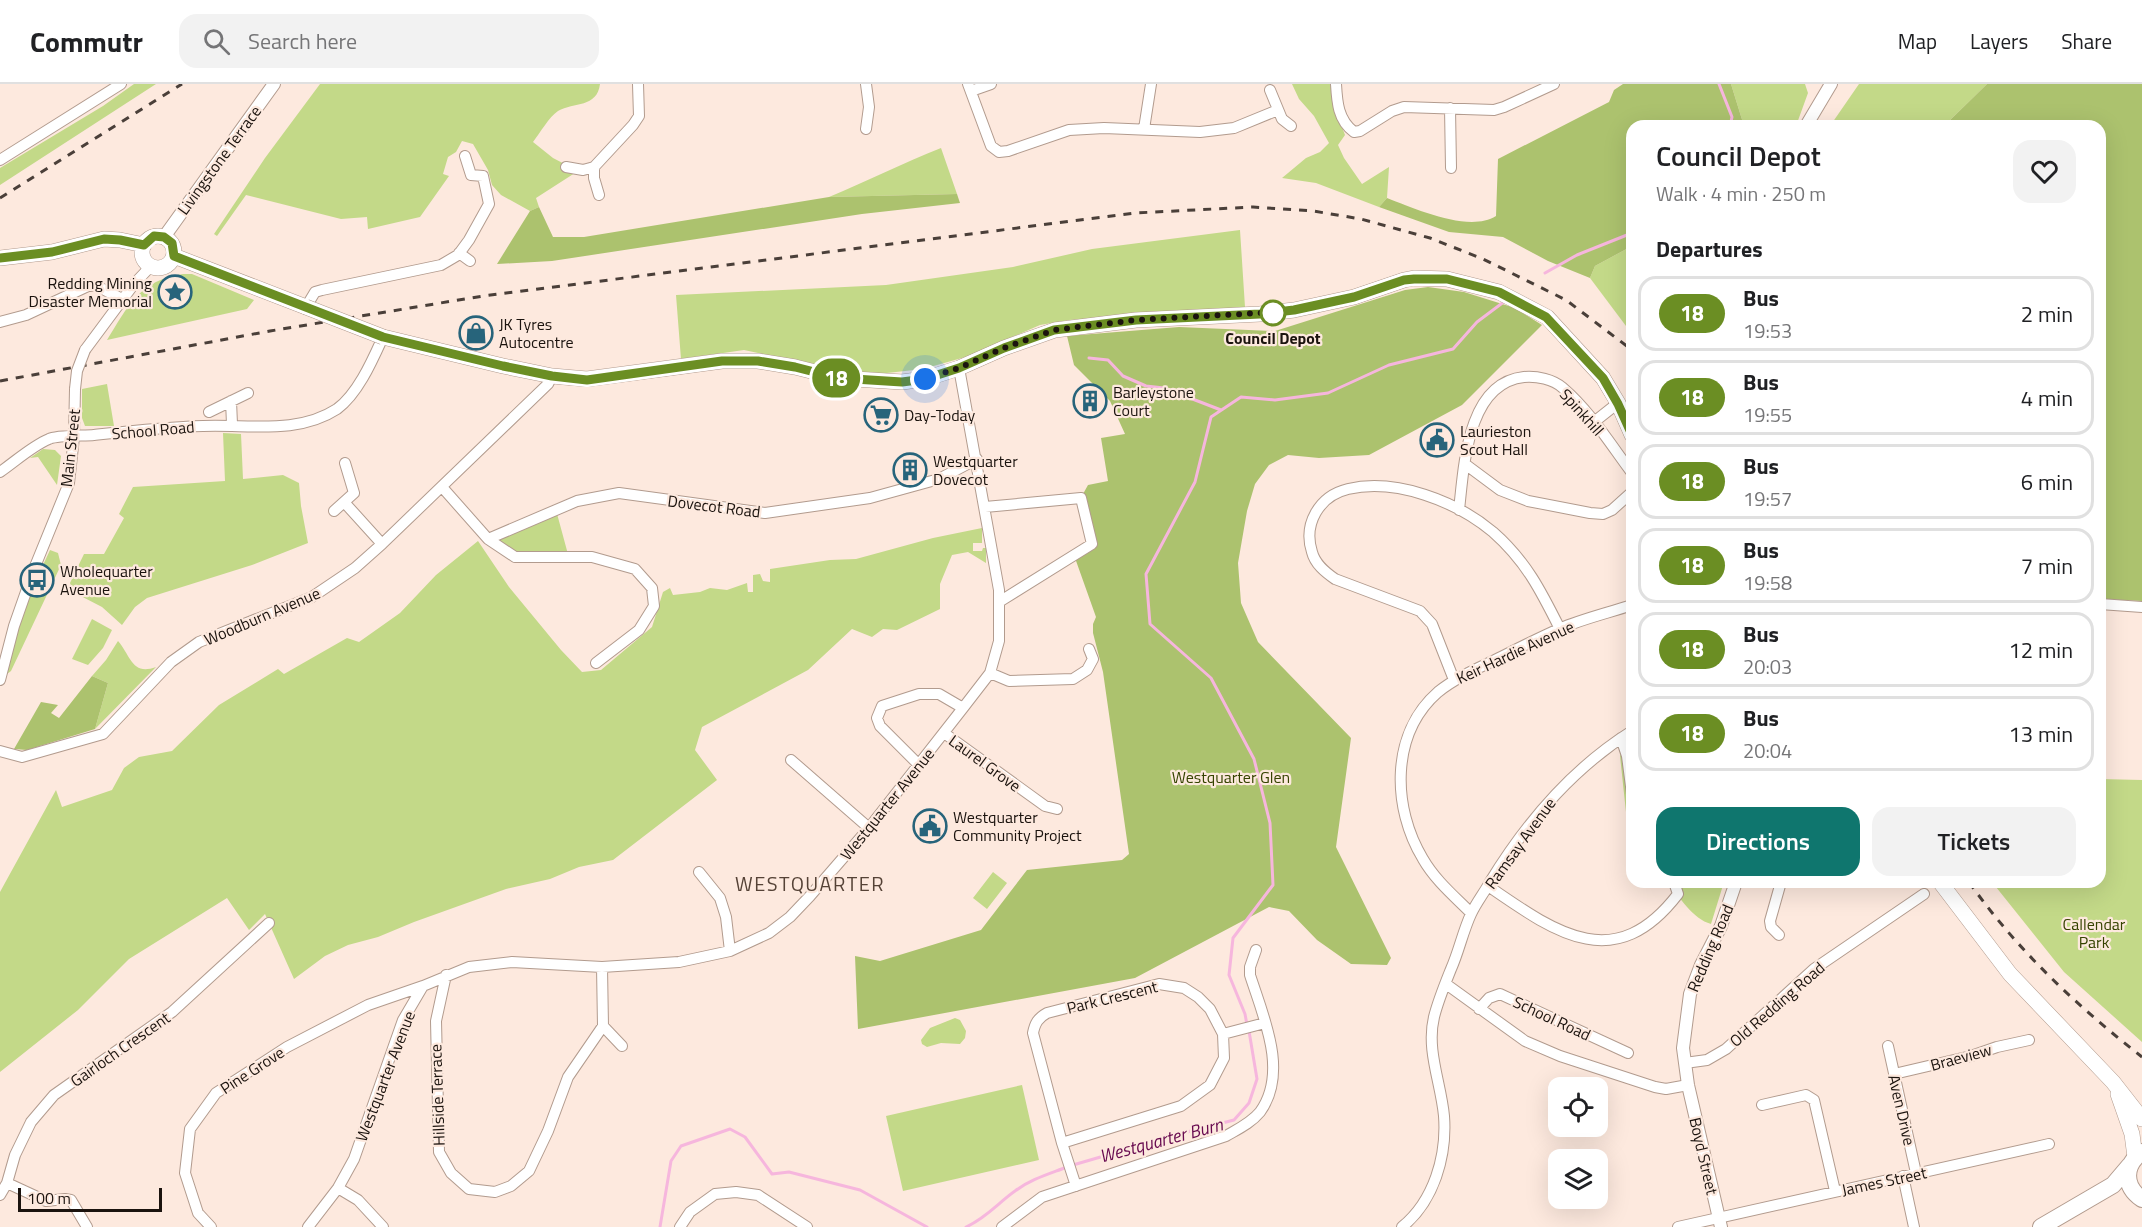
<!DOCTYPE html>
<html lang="en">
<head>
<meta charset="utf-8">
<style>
  :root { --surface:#fff; --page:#f2f2f2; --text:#202124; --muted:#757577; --line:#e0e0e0; --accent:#0f766e }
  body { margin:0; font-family:"Titillium Web",sans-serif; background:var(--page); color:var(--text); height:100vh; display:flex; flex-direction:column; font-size:22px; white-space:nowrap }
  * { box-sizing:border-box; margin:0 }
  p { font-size:20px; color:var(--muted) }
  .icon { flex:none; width:33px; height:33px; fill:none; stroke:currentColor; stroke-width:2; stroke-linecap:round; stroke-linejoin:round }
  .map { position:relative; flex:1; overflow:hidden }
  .side { position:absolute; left:1626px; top:36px; width:480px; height:768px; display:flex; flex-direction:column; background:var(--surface); border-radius:18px; box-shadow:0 6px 24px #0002 }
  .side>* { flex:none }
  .badge { padding:0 12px; border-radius:20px; font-size:21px; line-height:39px }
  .controls { position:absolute; left:1548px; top:993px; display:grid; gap:12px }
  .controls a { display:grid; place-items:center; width:60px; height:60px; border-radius:12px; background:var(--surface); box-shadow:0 6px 24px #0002; font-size:30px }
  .scale { position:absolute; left:18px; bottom:15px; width:144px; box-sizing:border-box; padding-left:6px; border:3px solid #1b130e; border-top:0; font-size:16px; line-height:21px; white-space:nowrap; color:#1b130e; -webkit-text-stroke:4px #fde9de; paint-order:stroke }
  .you { position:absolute; width:30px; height:30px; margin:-15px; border:4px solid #fff; border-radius:50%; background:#1a73e8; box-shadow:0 0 0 9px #1a73e833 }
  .map>.badge { position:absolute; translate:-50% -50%; box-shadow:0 0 0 3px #fff }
  h2 { padding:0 30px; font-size:22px; line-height:54px }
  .round { display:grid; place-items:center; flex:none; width:63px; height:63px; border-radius:18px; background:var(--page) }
  .summary { display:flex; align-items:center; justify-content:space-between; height:102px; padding:0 30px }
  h1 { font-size:28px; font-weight:600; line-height:45px }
  .button { display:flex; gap:12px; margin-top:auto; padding:12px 30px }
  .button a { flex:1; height:69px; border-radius:18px; background:var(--accent); color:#fff; font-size:24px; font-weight:600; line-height:69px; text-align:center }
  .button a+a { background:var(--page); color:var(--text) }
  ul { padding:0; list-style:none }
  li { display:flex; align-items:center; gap:18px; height:75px; margin:0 12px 9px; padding:0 18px; border:3px solid var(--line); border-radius:18px }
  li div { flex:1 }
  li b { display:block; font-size:22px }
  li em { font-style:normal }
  li .badge { min-width:66px; font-weight:700; text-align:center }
  header { display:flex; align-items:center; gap:36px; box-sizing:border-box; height:84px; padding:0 30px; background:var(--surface); border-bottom:2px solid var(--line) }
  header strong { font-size:28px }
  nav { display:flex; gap:33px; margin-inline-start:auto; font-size:21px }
  .search { width:420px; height:54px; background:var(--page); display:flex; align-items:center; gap:15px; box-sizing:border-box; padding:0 21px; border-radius:18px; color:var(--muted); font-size:22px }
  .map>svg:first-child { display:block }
</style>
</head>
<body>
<header>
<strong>Commutr</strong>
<div class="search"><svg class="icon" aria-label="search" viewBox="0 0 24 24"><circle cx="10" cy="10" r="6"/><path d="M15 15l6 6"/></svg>Search here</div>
<nav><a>Map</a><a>Layers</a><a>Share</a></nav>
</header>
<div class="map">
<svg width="2142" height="1143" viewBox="0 0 2142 1143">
  <rect width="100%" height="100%" fill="#fde9de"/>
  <!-- green -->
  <path fill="#c3d988" d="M134 0H156L0 101V84L103 22Z
    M320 0H600C597 24 574 18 558 27 549 33 540 49 533 58L553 74 578 87 536 114 539 123 530 127 501 111 492 101 488 86 473 60 462 57 456 68 448 73 443 90 449 92 420 133 368 145 367 133 341 135 246 111 217 152 214 150 265 74Z
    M1292 0H1332V16L1345 51 1338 61 1344 74 1362 100 1389 83 1387 114 1379 123 1316 99 1282 94 1306 74 1320 68 1329 59 1314 32 1299 15Z
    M1731 0H1805L1808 9 1796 42H1744Z
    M1859 0H1987L1944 42H1830Z
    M941 64 957 110 829 113C867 97 903 79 941 64Z
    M1240 146 1245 223 1069 236 1040 241 969 272 923 285 878 290 827 284 744 266 681 275 676 211 886 201 1013 183 1092 165Z
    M1632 162V246L1626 242 1590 194 1595 182Z
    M183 190H192L254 216 247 225 107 256C128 222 140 196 183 190Z
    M107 300 114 342H85L82 334V305Z
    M223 349 241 350 243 395 283 391 299 399 301 422 308 459 252 481 147 514 135 523 122 541 102 523 73 508 70 499 84 470H104L124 434 119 430 133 403 225 397Z
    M43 365 55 366 61 372 57 401 38 373 30 374Z
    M556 426 569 474 515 473 488 455Z
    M982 444V459H973V467H982L983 464H986V479L968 468 952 471 940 500V525L897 546 883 545 872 553 852 545 808 586 702 643 695 666 717 696 613 776 579 783 550 795 506 805 414 838 378 853 348 861 325 872 294 895 265 830 249 846 227 814 129 875 78 926 0 988V808L56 706 62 723 112 706 124 684 139 673 172 667 219 621 278 585 284 590 347 554 359 558 400 529 436 491 478 457 509 503 561 566 582 588 601 586 652 543 663 508 670 504 673 511 700 508 710 504 727 506 747 499 748 508H753V491L760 490 763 497 770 498V485L830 476 856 475 933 454Z
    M50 466 58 469 61 481 11 587 3 593C17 550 30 507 50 466Z
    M92 535 112 546 103 564 88 581 72 575Z
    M118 557C131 572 132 592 156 583L95 645 108 599 92 592 106 576Z
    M1630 651H1632V740L1626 728 1620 672Z
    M2100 695 2142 696V958L2064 888 1992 798H2100Z
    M993 788 1007 799 987 825 973 814Z
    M1668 798H1724L1711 840C1693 835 1679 813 1668 798Z
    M955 934 960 936 966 947 965 954 960 960 941 959 927 963 922 960 921 956 930 944Z
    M1022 1001 1039 1076 903 1107 886 1032Z"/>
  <!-- forest -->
  <path fill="#acc26e" d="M1623 0H1731L1744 42H1632V162L1595 182 1590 194 1548 177 1503 153 1449 148 1379 123 1387 114C1416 125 1469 149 1496 132L1498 75 1609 18 1614 6Z
    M1987 0H2142V517L2100 515V42H1944Z
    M957 110 960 119 862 130 552 177 497 180 530 127 539 123 553 153H584L829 113Z
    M1428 203 1464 208 1515 224 1542 241 1462 321 1369 371 1319 374 1288 371 1269 381 1255 400 1247 427 1238 479 1241 519 1258 558 1351 654 1336 763 1391 874 1387 881 1351 880 1317 856 1289 827 1269 823 1135 894 858 945 855 872 880 877 981 846 1027 786 1122 776 1129 770 1103 588 1093 549V540L1096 533 1075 474 1094 461 1083 410 1088 401 1108 397 1101 354 1125 350 1110 317 1074 281 1067 252 1179 243 1275 247 1405 206Z
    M92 592 108 599 95 645 27 666 14 665 41 618 58 621 51 629 59 634Z"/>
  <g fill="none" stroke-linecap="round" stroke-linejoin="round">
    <!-- stream -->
    <path stroke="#f6b6dd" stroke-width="3" d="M1719 0 1732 33 1730 42
      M1545 189 1577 171 1632 149
      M1089 274 1108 276 1123 292 1146 302 1164 304 1221 326
      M1247 941 1245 930 1229 891 1233 854 1273 801 1270 739 1254 675 1211 594 1150 540 1146 490 1195 398 1211 333 1241 313 1275 316 1328 309 1389 281 1453 265 1477 238 1505 217
      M1073 1081 1183 1049 1234 1036 1249 1019 1257 995 1249 947
      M660 1143 671 1077 681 1062 730 1045 745 1053 772 1090 789 1088 860 1106 927 1143
      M966 1143C986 1134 998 1119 1015 1107 1031 1095 1049 1090 1067 1083"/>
    <!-- minor casing -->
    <g stroke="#b29b8e" stroke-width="12">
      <path id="minor" d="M866 0 869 23 866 45
        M968 0 991 62 999 68 1008 67 1069 46 1104 44 1200 48 1234 44 1278 26
        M1336 0C1337 18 1338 36 1354 48L1360 47 1392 27 1404 23 1494 26 1504 23 1554 0
        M1270 6 1282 35 1291 42
        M971 7 991 0
        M1450 24 1451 84
        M1144 45 1151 0
        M0 76 121 0
        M566 83 583 86 594 83V94L599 111
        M594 83 633 41 639 32 638 0
        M459 169 470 177
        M306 223 315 208 322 206 441 181 458 171 469 156 489 120 483 92 471 91 465 72
        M0 238 26 231 88 202H97L122 215
        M85 266 134 200 151 182
        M231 317 232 340
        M209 328 248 309
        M1594 338 1618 319
        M345 379 354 409 344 418 382 460
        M1465 380 1500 406 1528 417 1590 429 1603 430 1612 426 1632 408
        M0 388C16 377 32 362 49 355 57 351 84 352 94 351 131 347 167 343 203 342 248 340 297 351 337 325 358 310 373 275 383 253
        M442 403 488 455 515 473H592L635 485 652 504 654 522 639 546 596 579
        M985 423 1081 414 1092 460 999 518
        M1459 426C1464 382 1467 299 1524 293 1537 292 1553 295 1563 304 1590 327 1611 361 1632 389
        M334 427 344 418
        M488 455 577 417 619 409 765 429 870 414 939 395 977 375
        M2100 520 2142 523
        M990 589 1009 597 1073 595 1087 586 1093 575 1089 565
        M0 596 14 542 34 485 69 399 74 353 75 305
        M1454 596 1432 540 1420 527 1335 495C1325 488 1315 480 1312 468 1303 440 1319 412 1348 405 1396 394 1456 417 1493 448 1526 477 1541 507 1560 545
        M944 649 1045 722 1057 725
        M1621 654 1627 672 1632 710
        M0 667 22 673 103 650 171 578 199 558 312 513 355 484 382 460 548 300 552 292
        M791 676 869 744
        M919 681 880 642 877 634 882 622 919 610H939L963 624
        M699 788 720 814 726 833 730 867
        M1488 802C1556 849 1615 892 1678 810L1674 798
        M1471 829C1454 812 1435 796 1423 775 1392 724 1390 650 1438 608 1454 595 1474 586 1493 577 1515 566 1536 555 1559 545 1582 535 1608 529 1632 521
        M1779 851 1771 843 1770 837 1781 798
        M602 883 603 942 622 962
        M446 891 436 937 439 1068 451 1089 469 1105 495 1108 511 1102 529 1087 548 1047 568 993 603 942
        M1446 900 1525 957 1560 972 1655 1003 1666 1005 1688 1001
        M1479 925 1489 914 1500 910 1628 969
        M1223 950 1265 939
        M1888 962 1916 1089
        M1685 979 1707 976 1726 965 1814 885 1924 810
        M1894 990 1971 972 1997 963 2029 956
        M1762 1021 1806 1011 1814 1016 1835 1107
        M1062 1059 1181 1022 1210 1001 1224 974 1223 950 1210 925 1198 913 1184 904 1159 900 1047 929C1038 934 1035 939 1033 949L1062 1059 1076 1102
        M1903 1092 1914 1143
        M7 1099 46 1117 65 1115 71 1116 87 1143
        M338 1104 358 1116 383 1143
        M0 1111 7 1099 15 1071 31 1038 54 1011 172 928 269 839
        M211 1143 198 1129 185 1089 190 1045 216 1009 287 963 368 921 423 902
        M308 1143 338 1104 354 1075 403 936 423 902 469 883 512 878 602 883 679 878 730 867 769 849 790 833 810 812 869 744 963 624 990 589 999 557V506L959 284
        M680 1143 690 1128 715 1110 736 1108 758 1111 807 1143
        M1002 1143 1042 1113 1226 1052C1238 1045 1251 1039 1260 1028 1289 988 1263 932 1250 891V883L1256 866
        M1402 1143C1434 1117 1447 1072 1444 1032 1441 999 1426 966 1434 933 1438 917 1445 900 1451 885 1459 867 1463 847 1471 830 1476 819 1484 809 1490 798 1526 739 1573 684 1632 647
        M1678 1143 2049 1060"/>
    </g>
    <!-- tertiary casing -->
    <g stroke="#b29b8e" stroke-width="14">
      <path id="tertiary" d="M1806 42 1831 0
        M164 153 274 0
        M1721 1143 1688 1001 1683 964 1690 910 1701 881 1721 842 1736 798"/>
    </g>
    <!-- secondary casing -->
    <g stroke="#b29b8e" stroke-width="16">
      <path id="secondary" d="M142 168a16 16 0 1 1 32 0a16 16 0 1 1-32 0Z
        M174 172 306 223
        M0 174 52 168 104 155 120 156 144 161
        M383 253 503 282 552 292 587 295 722 277H758L795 283 839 294 902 298 925 295 959 284 1004 264 1055 246 1136 236 1260 230 1294 226 1354 213 1404 196 1414 194 1447 195 1499 208 1547 233 1603 294 1618 319 1632 351
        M1940 798 2010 890 2113 998 2142 1035
        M2118 1010 2132 1050 2135 1073"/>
    </g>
    <!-- primary casing -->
    <g stroke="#b29b8e" stroke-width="18">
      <path id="primary" d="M2142 1068C2124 1081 2123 1102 2142 1115
        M2041 1143 2113 1101 2130 1081"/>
    </g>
    <!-- minor -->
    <use href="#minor" stroke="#fff" stroke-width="10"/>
    <!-- tertiary -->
    <use href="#tertiary" stroke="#fff" stroke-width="12"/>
    <!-- secondary -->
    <use href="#secondary" stroke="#fff" stroke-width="15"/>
    <!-- primary -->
    <use href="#primary" stroke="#fff" stroke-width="16"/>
    <!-- rail -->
    <path stroke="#4a3f39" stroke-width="3" stroke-dasharray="8 8" stroke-linecap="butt" d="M0 114 182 0
      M0 297 270 247 483 212 1135 129 1253 123 1313 127 1361 135 1430 154 1483 175 1566 216 1632 266
      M1969 798C2017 866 2077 922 2142 973"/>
    <!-- minor-bridge casing -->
    <g stroke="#b29b8e" stroke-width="12" stroke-linecap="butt">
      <path id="minor-bridge" d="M75 305 77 287 85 266"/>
    </g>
    <!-- secondary-bridge casing -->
    <g stroke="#b29b8e" stroke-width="16" stroke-linecap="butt">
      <path id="secondary-bridge" d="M306 223 383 253"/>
    </g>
    <!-- minor-bridge -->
    <use href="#minor-bridge" stroke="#fff" stroke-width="10"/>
    <!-- secondary-bridge -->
    <use href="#secondary-bridge" stroke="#fff" stroke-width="15"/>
  </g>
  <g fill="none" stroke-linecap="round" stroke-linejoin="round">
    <!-- line casing -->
    <g stroke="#fff" stroke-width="14">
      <path id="line" d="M0 174 52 168 104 155 120 156 144 161 154 152 164 153 172 159 174 172 383 253 503 282 552 292 587 296 722 277H758L795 283 838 294 902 298 925 295 959 284 1004 264 1054 246 1136 236 1260 230 1294 226 1354 213 1404 196 1414 195H1447L1499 208 1546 233 1603 294 1618 320 1632 351"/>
    </g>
    <!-- line -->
    <use href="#line" stroke="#6b8e23" stroke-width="9"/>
    <!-- walk -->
    <path stroke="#1b130e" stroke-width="6" stroke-dasharray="0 10.8" d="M925 295 959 284 1004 264 1054 246 1136 236 1277 228 1273 229"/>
  </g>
  <!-- icons -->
  <defs>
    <g id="sight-ring" transform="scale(1.725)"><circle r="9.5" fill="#fde9de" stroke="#27647b" stroke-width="1.5"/><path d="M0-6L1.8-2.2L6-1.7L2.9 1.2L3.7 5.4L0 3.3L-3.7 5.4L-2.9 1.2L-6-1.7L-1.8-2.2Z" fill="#27647b"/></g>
    <g id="shop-ring" transform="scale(1.725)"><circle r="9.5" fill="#fde9de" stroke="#27647b" stroke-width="1.5"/><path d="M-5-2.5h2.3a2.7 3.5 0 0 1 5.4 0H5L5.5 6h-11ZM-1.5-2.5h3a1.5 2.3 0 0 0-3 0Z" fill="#27647b"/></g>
    <g id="building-ring" transform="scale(1.725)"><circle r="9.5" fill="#fde9de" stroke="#27647b" stroke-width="1.5"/><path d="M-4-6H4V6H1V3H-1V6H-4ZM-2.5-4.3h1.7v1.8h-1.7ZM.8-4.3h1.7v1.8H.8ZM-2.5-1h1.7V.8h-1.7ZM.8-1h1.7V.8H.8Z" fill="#27647b"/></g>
    <g id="supermarket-ring" transform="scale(1.725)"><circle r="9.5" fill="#fde9de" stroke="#27647b" stroke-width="1.5"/><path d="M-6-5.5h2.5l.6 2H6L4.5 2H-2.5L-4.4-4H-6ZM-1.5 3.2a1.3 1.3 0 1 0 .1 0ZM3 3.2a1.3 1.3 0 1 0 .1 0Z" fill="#27647b"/></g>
    <g id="civic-ring" transform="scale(1.725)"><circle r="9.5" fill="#fde9de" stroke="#27647b" stroke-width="1.5"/><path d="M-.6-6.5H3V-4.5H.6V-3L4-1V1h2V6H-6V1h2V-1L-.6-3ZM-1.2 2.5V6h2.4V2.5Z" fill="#27647b"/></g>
    <g id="bus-ring" transform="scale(1.725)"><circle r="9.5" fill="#fde9de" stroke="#27647b" stroke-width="1.5"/><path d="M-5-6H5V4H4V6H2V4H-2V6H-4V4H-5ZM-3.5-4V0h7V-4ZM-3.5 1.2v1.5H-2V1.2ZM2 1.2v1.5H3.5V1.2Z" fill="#27647b"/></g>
  </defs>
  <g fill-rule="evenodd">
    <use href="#sight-ring" x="175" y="208"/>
    <use href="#shop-ring" x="476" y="249"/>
    <use href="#building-ring" x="1090" y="317"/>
    <use href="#supermarket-ring" x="881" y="331"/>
    <use href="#civic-ring" x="1437" y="356"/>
    <use href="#building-ring" x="910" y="386"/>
    <use href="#bus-ring" x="37" y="496"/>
    <use href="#civic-ring" x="930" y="742"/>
  </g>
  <!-- markers -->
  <circle fill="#fff" stroke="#6b8e23" stroke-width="3" cx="1273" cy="229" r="12"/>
  <g text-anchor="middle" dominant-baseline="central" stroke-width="4.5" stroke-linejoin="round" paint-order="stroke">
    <!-- street labels -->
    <g font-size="16" fill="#1b130e" stroke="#fde9de">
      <text transform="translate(219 76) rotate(-54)">Livingstone Terrace</text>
      <text transform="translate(1582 328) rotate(48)">Spinkhill</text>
      <text transform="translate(153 346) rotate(-5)">School Road</text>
      <text transform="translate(70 364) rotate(-84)">Main Street</text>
      <text transform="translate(714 422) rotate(7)">Dovecot Road</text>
      <text transform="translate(262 532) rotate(-23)">Woodburn Avenue</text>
      <text transform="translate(1515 568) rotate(-25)">Keir Hardie Avenue</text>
      <text transform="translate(985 679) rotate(36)">Laurel Grove</text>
      <text transform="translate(887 720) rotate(-51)">Westquarter Avenue</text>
      <text transform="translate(1520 759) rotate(-54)">Ramsay Avenue</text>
      <text transform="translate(1710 864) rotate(-67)">Redding Road</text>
      <text transform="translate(1112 913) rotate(-14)">Park Crescent</text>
      <text transform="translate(1777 920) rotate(-41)">Old Redding Road</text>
      <text transform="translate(1552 934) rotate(25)">School Road</text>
      <text transform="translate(120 965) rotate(-35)">Gairloch Crescent</text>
      <text transform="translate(1961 973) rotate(-15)">Braeview</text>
      <text transform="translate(252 986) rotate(-33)">Pine Grove</text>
      <text transform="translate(385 992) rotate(-69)">Westquarter Avenue</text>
      <text transform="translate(437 1011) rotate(-92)">Hillside Terrace</text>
      <text transform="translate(1902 1026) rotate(77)">Aven Drive</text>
      <text transform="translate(1704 1072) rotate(77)">Boyd Street</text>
      <text transform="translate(1884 1097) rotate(-12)">James Street</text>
    </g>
    <!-- poi labels -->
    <g font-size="16" fill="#1b130e" stroke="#fde9de" text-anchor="start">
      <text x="152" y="199" text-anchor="end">Redding Mining<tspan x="152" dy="18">Disaster Memorial</tspan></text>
      <text x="499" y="240">JK Tyres<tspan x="499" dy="18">Autocentre</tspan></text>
      <text x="1113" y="308">Barleystone<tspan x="1113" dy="18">Court</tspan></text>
      <text x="904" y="331">Day-Today</text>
      <text x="1460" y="347">Laurieston<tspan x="1460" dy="18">Scout Hall</tspan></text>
      <text x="933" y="377">Westquarter<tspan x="933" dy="18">Dovecot</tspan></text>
      <text x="60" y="487">Wholequarter<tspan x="60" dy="18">Avenue</tspan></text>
      <text x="953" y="733">Westquarter<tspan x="953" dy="18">Community Project</tspan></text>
    </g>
    <!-- stop labels -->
    <g font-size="16" font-weight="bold" fill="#1b130e" stroke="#fde9de">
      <text x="1273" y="254">Council Depot</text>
    </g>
    <!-- park labels -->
    <g font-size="16" fill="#364301" stroke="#fde9de">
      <text x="1231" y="693">Westquarter Glen</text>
      <text x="2094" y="840">Callendar<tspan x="2094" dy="18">Park</tspan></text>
    </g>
    <!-- water labels -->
    <g font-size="18" font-style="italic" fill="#67094f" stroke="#fde9de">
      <text transform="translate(1161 1056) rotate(-15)">Westquarter Burn</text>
    </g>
    <!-- quarter labels -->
    <g font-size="20" letter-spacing="1.5" fill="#554236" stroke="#fde9de">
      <text x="810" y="799">WESTQUARTER</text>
    </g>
  </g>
</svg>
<div class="controls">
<a><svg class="icon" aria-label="locate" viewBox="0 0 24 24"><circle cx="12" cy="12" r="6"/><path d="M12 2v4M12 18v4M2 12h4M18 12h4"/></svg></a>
<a><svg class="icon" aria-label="layers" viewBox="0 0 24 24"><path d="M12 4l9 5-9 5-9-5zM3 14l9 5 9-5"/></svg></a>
</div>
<div class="scale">100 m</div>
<div class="you" style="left:925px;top:295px"></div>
<b class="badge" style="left:836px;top:294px;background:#6b8e23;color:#fff">18</b>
<section class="side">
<div class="summary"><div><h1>Council Depot</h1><p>Walk · 4 min · 250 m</p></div><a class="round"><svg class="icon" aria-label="heart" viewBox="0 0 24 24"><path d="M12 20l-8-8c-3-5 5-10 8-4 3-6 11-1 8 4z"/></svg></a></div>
<h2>Departures</h2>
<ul>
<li><span class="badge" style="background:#6b8e23;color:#fff">18</span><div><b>Bus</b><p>19:53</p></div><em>2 min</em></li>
<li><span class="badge" style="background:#6b8e23;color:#fff">18</span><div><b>Bus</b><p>19:55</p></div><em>4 min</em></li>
<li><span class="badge" style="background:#6b8e23;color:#fff">18</span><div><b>Bus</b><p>19:57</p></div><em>6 min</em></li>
<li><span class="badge" style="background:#6b8e23;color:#fff">18</span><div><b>Bus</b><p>19:58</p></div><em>7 min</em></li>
<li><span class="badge" style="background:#6b8e23;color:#fff">18</span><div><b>Bus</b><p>20:03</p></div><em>12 min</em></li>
<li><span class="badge" style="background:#6b8e23;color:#fff">18</span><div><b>Bus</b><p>20:04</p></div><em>13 min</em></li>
</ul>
<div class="button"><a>Directions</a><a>Tickets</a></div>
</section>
</div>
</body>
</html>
